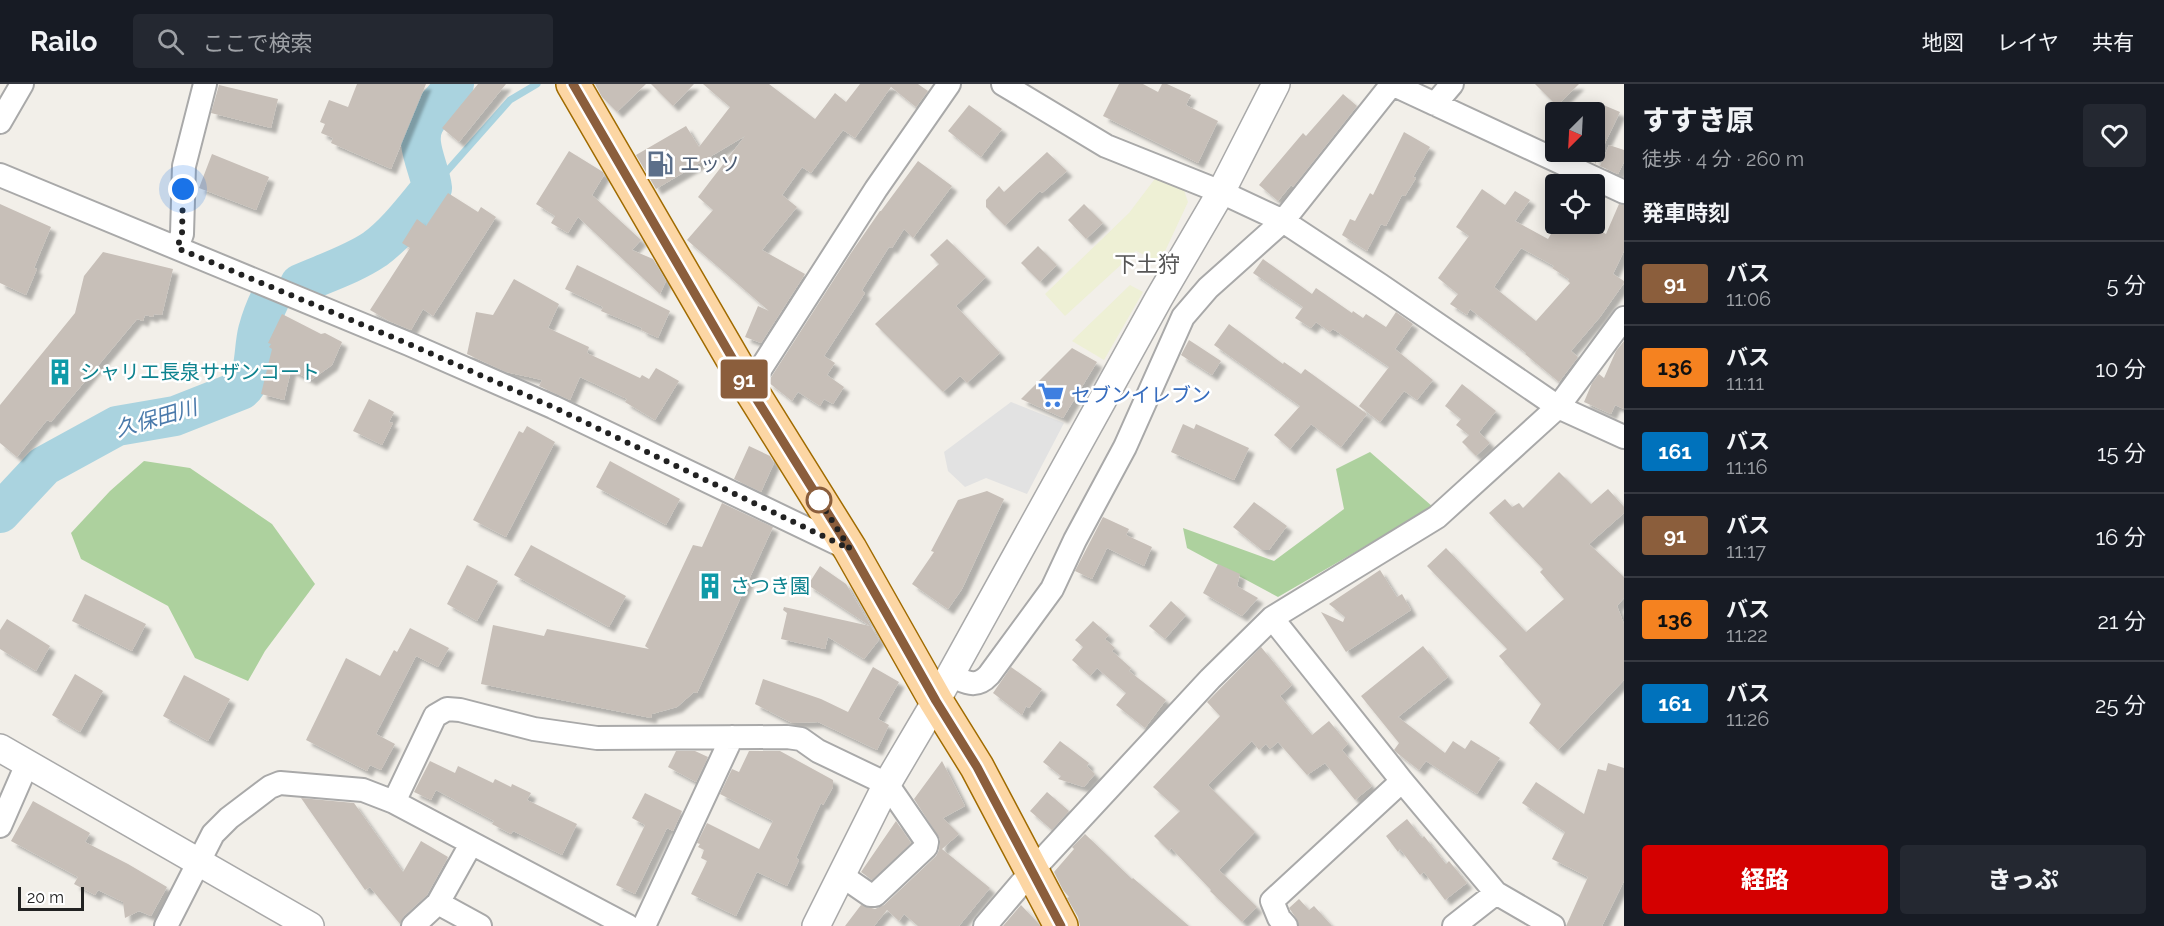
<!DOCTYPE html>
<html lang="ja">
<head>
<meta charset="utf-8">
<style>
  :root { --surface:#171b24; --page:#242831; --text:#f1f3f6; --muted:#9ea1a6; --line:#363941; --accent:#d40000 }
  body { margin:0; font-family:Raleway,"Noto Sans JP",sans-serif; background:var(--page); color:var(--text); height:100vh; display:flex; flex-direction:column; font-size:22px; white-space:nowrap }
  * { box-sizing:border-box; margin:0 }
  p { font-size:20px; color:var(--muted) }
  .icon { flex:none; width:33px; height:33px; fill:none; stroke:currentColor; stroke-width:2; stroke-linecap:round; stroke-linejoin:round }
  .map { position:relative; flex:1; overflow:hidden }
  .drawer { display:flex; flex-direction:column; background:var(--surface); width:540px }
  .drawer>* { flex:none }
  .badge { padding:0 12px; border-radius:4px; font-size:21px; line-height:39px }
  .needle { width:39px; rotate:204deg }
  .tools { position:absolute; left:1545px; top:18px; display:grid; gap:12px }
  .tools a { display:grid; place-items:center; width:60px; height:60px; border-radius:6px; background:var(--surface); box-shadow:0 3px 15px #0003; font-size:30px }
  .scale { position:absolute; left:18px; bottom:15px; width:66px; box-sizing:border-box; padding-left:6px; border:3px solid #222; border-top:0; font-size:16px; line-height:21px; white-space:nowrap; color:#222; -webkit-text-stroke:4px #fff; paint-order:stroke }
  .you { position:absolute; width:30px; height:30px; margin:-15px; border:4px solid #fff; border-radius:50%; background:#1a73e8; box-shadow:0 0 0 9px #1a73e833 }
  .map>.badge { position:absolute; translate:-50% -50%; box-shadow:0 0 0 3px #fff }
  h2 { padding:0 18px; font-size:22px; line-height:54px }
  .round { display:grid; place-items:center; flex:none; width:63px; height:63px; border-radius:6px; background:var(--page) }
  .summary { display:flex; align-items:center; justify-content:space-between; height:102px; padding:0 18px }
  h1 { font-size:28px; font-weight:800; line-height:45px }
  .cta { display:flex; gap:12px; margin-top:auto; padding:12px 18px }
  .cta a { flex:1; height:69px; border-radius:6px; background:var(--accent); color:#fff; font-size:24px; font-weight:800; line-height:69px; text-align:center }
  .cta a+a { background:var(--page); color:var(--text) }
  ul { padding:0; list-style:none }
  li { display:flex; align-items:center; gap:18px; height:84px; padding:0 18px; border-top:2px solid var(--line) }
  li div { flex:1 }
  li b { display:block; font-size:22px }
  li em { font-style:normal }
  li .badge { min-width:66px; font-weight:700; text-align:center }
  header { display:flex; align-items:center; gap:36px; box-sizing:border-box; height:84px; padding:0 30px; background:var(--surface); border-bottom:2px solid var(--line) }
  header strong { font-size:28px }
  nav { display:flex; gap:33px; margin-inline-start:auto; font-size:21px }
  .search { width:420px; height:54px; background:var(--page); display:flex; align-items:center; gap:15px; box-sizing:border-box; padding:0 21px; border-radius:6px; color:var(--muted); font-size:22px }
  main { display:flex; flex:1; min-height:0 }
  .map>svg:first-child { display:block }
</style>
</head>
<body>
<header>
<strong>Railo</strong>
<div class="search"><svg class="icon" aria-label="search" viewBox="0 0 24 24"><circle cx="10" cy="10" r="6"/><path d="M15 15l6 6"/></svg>ここで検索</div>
<nav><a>地図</a><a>レイヤ</a><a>共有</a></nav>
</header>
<main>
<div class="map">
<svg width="1624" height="842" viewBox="0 0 1624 842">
  <defs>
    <filter id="shadow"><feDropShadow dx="5.5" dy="5.5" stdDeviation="1.5" flood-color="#0004"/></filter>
  </defs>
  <rect width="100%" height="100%" fill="#f2efe9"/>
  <!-- farmland -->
  <path fill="#eef0d5" d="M1157 92 1183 103 1188 118 1160 178 1136 167 1065 232 1045 210 1129 129Z
    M1130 201 1143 208 1104 276 1072 257Z"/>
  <!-- forest -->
  <path fill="#add19e" d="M1370 368 1433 423 1278 513 1187 464 1183 444 1274 477 1344 425 1336 385Z
    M144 377 190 384 272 440 315 500 265 567 248 597 195 574 168 522 81 475 71 449 110 407Z"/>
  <!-- parking -->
  <path fill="#e2e2e2" d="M1011 318 1064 339 1027 410 986 394 965 403 948 387 944 368Z"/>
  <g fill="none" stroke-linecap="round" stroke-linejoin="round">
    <!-- stream -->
    <path stroke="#aad3df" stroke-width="7" d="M432 104 510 16 537 0"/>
    <!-- river -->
    <path stroke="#aad3df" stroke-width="40" d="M300 200C325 189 353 180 375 165 397 149 415 124 432 104 430 84 413 58 425 38 433 24 447 15 454 0
      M0 429 44 382 117 342 175 332 241 306C257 293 253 266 258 247 261 236 265 225 270 215"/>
  </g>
  <!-- building -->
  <path fill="#c7bfb8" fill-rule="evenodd" filter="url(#shadow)" d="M357 0H426L391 85 331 59 333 54 321 49 325 40 320 38 329 16 348 23Z
    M478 0H506L459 58 442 44Z
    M595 0H646L617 28 602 13Z
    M651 0H694L673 22Z
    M703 0H769L815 35 835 9 846 18 860 0H918L928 7 916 23 891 3 855 54 843 46 811 89 802 83 782 111 797 123 762 166 805 190 761 259 745 253 758 222 769 227 687 156 713 126 698 113 745 52 656 105 636 71 686 42 699 63 730 23Z
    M1119 0H1143L1158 8 1162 0H1167L1191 11 1186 21 1218 37 1198 79 1103 32Z
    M1535 0H1579L1557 22Z
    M219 1 278 15 271 44 211 29Z
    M1343 10 1357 22 1293 103 1291 101 1278 117 1259 101 1303 49 1306 52Z
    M1601 20 1620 28 1595 80 1594 34Z
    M969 21 1002 45 981 73 948 47Z
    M1404 48 1430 63 1413 93 1416 94 1405 112 1402 111 1386 142 1381 140 1367 167 1342 151 1350 135 1355 137 1370 109 1373 111Z
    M1609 61 1624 66V78L1618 90 1600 82Z
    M569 67 603 88 604 91 592 111 641 156 632 166 653 175 666 197 660 210 578 133 568 149 551 139 555 132 536 120Z
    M1047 68 1067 87 1042 109 1040 107 1005 142 986 123V116L999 102 1004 108Z
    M212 70 269 93 256 126 199 104Z
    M918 77 952 102 913 154 904 145 892 164 889 163 862 206 865 209 824 272 835 279 827 291 844 303 833 320 824 315 820 322 798 308 792 317 768 298 851 169 880 127H881Z
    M1482 105 1505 121 1515 107 1530 116 1515 137 1548 155 1557 140H1586L1606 150 1619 120 1624 121V167L1613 190 1624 197V199L1600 233 1571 267 1578 273 1559 298 1525 270 1526 269 1470 225 1467 231 1450 220 1458 210 1438 194 1469 152 1456 143ZM1521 164 1554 182 1552 184 1569 195 1568 197 1570 199 1536 237 1494 203Z
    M448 109 478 128 481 123 496 133 433 232 423 225 411 246 389 237 370 226 410 164 402 159 417 135 426 142Z
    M0 120 51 143 34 184 37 185 26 211 0 199Z
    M1084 120 1103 139 1086 155 1068 136Z
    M947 155 986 193 956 222 1000 269 967 299 960 292 943 308 875 240 939 180 930 171Z
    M1038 162 1057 181 1040 198 1021 179Z
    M103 168 173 185 162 231 154 230 153 233 145 231 143 237 137 235 51 338 47 336 17 373 0 359V321L75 229 84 192Z
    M1263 175 1312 210 1316 204 1352 229 1353 227 1363 234 1366 230 1386 243 1396 228 1413 240 1395 265 1433 296 1417 316 1404 307 1380 338 1359 322 1389 283 1333 245 1330 248 1316 238 1311 244 1295 234 1303 223 1253 189Z
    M577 181 670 227 658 254 641 246 642 244 601 227 603 223 565 205Z
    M514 195 559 220 548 244 589 263 587 269 640 294 642 291 649 295 656 284 679 297 655 336 625 318 627 315 580 293 570 316 539 302 542 296 506 288 467 270 476 228 493 231Z
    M282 230 321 250 325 249 342 258 332 281 311 296 291 286 284 316 261 310 272 265 269 263 271 260 268 259Z
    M1229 240 1283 280 1284 278 1301 290 1305 285 1367 330 1341 363 1311 340 1290 365 1274 351 1300 322 1214 261Z
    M1189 256 1221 277 1212 291 1181 271Z
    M1624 257V325L1615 321 1611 330 1584 318 1592 299 1599 290 1604 294 1616 267Z
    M1072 264 1097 278 1063 334 1021 315Z
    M1462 300 1496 327 1479 348 1490 359 1476 372 1462 358 1469 351 1456 341 1461 335 1445 322Z
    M369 315 394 328 389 338 393 339 382 361 353 347Z
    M1183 340 1194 345 1196 340 1249 364 1234 396 1171 368Z
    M527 342 555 358 506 453 473 436 519 347 523 349Z
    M749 362 770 372 774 379 761 408 734 395Z
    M610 377 680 415 666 441 596 403Z
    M1559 388 1591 420 1608 405 1624 423V429L1589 460 1624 493V514L1617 522 1624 540V596L1558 666 1529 639 1541 620 1499 572 1507 565 1427 482 1446 464 1526 548 1564 515 1540 488 1543 485 1489 429 1505 415 1512 423 1519 419 1523 424Z
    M987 407 1004 415 962 505 948 525 912 500 934 468 931 467 958 416Z
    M1254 418 1287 442 1269 466H1262L1233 443Z
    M722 419 773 443 697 609 694 608 677 623 652 630 651 634 481 600 493 541 544 552 547 545 649 565 645 562 693 461 702 463Z
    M1103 433 1129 445 1126 451 1152 463 1144 482 1107 464 1092 495 1075 487Z
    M531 461 626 512 609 543 514 491Z
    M1218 480 1240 490 1237 502 1258 514 1242 532 1203 509Z
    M467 481 498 497 477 537 447 520Z
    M820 482 846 500 879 556 864 575 828 553 825 565 781 555 787 529 783 526 784 523 870 542 808 501Z
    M1380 486 1397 513 1402 510 1411 526 1346 568 1321 528 1343 538 1345 533 1329 520Z
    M85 510 146 540 132 567 72 537Z
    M1171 517 1186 531 1165 555 1149 542Z
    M7 535 50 562 36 587 0 565V546Z
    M1093 537 1109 551 1105 555 1115 564 1112 567 1131 584 1129 587 1166 616 1145 644 1116 621 1126 609 1097 584 1090 592 1072 576 1083 563 1075 556Z
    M410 544 449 564 438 583 416 572 376 650 395 660 381 686 370 681 367 687 306 656 346 574 380 592 394 566 397 568Z
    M1423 562 1448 593 1398 633 1445 669 1453 657 1465 665 1471 656 1500 674 1477 710 1426 677 1419 686 1397 669 1394 666 1399 659 1361 612Z
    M1261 563 1292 601 1280 612 1312 651 1329 637 1348 660 1342 666 1372 702 1355 716 1325 679 1307 691 1278 658 1270 665 1266 660 1259 666 1252 657 1208 701 1255 748 1219 786 1257 823 1242 838 1210 807 1211 806 1171 764 1169 767 1154 752 1180 727 1153 703 1220 632 1207 618Z
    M873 583 899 598 878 635 889 641 877 666 818 638 792 639 755 620 763 595 821 615 848 628Z
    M1011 583 1042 605 1029 624 1026 622 1022 631 993 609Z
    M75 590 103 607 80 648 52 631Z
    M184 591 230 615 208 657 163 632Z
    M1060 657 1089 679 1087 682 1095 690 1084 703 1058 695 1061 692 1043 678Z
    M676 667H695L708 673 696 698 668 683Z
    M749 667H780L833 696V703L823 721 821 719 796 774 799 776 787 802 757 788 736 832 691 810 707 777 701 774 704 766 698 763 700 760 697 759 707 739 759 765 773 737 720 710 732 685 739 688Z
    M430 677 455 689 458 682 493 699 495 695 511 703 512 700 531 709 527 716 577 740 562 771 513 747 511 750 492 740 494 737 436 706 431 716 414 708Z
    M942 677 965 722 943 734 959 750 942 765 990 804 959 842H918L904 830 899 837 887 826 874 842H845L861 821 875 825 884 821 936 772 939 766 940 755 914 715Z
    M1608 679 1624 684V797L1602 842H1566L1588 793 1552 775 1565 748 1522 719 1536 698 1584 730 1598 685 1606 687Z
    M1047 708 1069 727 1052 746 1030 727Z
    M645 709 682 727 673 747 667 744 635 810 616 801 645 741 632 734Z
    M301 714 354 719 403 788 421 757 448 773 427 811 404 832 400 840 370 803 365 806Z
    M33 717 90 749 85 758 128 780 167 803 151 832 139 827 125 834 123 818 98 806 95 811 74 800 78 793 11 757Z
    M1407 735 1422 754 1424 752 1446 780 1449 777 1467 799 1445 816 1424 788 1420 791 1400 765 1398 768 1386 752Z
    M896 737 911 759 872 796 861 788Z
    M1085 750 1132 795 1133 794 1189 842H1080L1078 833 1067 814 1069 813 1063 806 1054 788 1074 765 1072 763Z
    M1299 815 1309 826 1314 822 1332 842H1299L1296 834 1289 824Z
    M1021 821 1038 839 1040 842H1003Z"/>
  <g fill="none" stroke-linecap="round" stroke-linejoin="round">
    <!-- minor casing -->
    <g stroke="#a9a9a9" stroke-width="26">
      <path id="minor" d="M1003 0 1106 62 1221 108 1283 137 1380 201 1558 323 1624 353
        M1392 0 1624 108
        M1435 20 1452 0
        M0 38 22 0
        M0 91 409 260 553 323 849 465
        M177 164 182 150 184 82 205 0
        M749 303 876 105 949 0
        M1272 534 1402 697 1496 809 1553 842
        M949 591C965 597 975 606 989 591L1052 505 1075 456 1125 363 1183 233 1208 204 1283 137 1392 0
        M394 718 435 632 447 625 460 626 534 645 597 654 787 653 801 655 818 667 887 700 927 758 926 763 875 811H870L841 791
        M0 742 27 680
        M438 819 480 842
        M166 842 213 750 229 734 270 703 280 699 363 706 394 718 628 842
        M413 842 438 819 471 760
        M644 842 732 653
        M985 842 1031 788 1210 595 1272 534 1437 433 1558 323 1624 234
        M1286 842 1279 834 1272 817 1402 697
        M1454 842 1496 809"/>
    </g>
    <!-- tertiary casing -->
    <g stroke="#a9a9a9" stroke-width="30">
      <path id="tertiary" d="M0 664 310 842
        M816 842 887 700 936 617 1159 214 1221 108 1276 0"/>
    </g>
    <!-- primary casing -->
    <g stroke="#a06b00" stroke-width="36">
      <path id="primary" d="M573 0 749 303 850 465 936 617 977 683 1061 842"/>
    </g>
    <!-- minor -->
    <use href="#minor" stroke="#fff" stroke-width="22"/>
    <!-- tertiary -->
    <use href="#tertiary" stroke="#fff" stroke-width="27"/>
    <!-- primary -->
    <use href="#primary" stroke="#fcd6a4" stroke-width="33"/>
  </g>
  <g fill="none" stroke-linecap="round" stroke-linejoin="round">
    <!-- line casing -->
    <g stroke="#fff" stroke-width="14">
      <path id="line" d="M573 0 749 303 850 465 936 617 977 683 1061 842"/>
    </g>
    <!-- line -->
    <use href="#line" stroke="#8b5e3c" stroke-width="9"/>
    <!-- walk -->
    <path stroke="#222" stroke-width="6" stroke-dasharray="0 10.8" d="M183 105 182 150 177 164 409 260 553 323 850 465 819 416"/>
  </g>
  <!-- icons -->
  <defs>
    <g id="fuel-bare" transform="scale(2.07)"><path d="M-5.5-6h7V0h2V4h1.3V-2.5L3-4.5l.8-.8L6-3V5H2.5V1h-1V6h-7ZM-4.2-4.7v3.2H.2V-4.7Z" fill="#5c6f8a" stroke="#fff" stroke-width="2.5" paint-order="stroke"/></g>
    <g id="building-bare" transform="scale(2.07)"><path d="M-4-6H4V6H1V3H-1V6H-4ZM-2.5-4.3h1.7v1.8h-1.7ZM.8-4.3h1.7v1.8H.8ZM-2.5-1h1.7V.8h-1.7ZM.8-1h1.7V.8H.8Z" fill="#0f9aa8" stroke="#fff" stroke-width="2.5" paint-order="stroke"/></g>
    <g id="supermarket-bare" transform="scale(2.07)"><path d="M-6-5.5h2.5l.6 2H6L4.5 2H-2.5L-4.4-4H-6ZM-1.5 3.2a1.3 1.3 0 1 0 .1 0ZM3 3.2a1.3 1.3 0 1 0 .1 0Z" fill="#3f7fe0" stroke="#fff" stroke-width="2.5" paint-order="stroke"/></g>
  </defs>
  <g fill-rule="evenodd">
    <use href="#fuel-bare" x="660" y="80"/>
    <use href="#building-bare" x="60" y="288"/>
    <use href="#supermarket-bare" x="1051" y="311"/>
    <use href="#building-bare" x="710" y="502"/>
  </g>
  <!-- markers -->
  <circle fill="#fff" stroke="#8b5e3c" stroke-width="3" cx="819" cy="416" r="12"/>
  <g text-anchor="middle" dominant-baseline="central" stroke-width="5" stroke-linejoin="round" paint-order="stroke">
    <!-- service labels -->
    <g font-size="20" fill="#4e5e75" stroke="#fff" text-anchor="start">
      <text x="680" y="80">エッソ</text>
    </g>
    <!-- culture labels -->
    <g font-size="20" fill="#0d838f" stroke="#fff" text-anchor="start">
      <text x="80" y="288">シャリエ長泉サザンコート</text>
      <text x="730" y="502">さつき園</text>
    </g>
    <!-- shop labels -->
    <g font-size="20" fill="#366cbe" stroke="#fff" text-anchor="start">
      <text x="1071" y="311">セブンイレブン</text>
    </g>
    <!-- water labels -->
    <g font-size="21" font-style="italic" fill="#4a7aab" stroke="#fff">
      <text transform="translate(156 334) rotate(-16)">久保田川</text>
    </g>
    <!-- quarter labels -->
    <g font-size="22" fill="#555" stroke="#fff">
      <text x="1147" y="180">下土狩</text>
    </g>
  </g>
</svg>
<div class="tools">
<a><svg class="needle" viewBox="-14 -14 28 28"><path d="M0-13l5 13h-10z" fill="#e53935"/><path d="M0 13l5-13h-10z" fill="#9ea1a6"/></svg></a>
<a><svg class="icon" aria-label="locate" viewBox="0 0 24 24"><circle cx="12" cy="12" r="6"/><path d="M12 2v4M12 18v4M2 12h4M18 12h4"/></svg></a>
</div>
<div class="scale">20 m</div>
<div class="you" style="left:183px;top:105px"></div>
<b class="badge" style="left:744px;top:295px;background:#8b5e3c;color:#fff">91</b>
</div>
<section class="drawer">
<div class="summary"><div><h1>すすき原</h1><p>徒歩 · 4 分 · 260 m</p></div><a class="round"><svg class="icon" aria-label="heart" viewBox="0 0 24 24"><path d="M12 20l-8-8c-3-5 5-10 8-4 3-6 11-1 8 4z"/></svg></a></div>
<h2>発車時刻</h2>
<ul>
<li><span class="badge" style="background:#8b5e3c;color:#fff">91</span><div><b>バス</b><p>11:06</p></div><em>5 分</em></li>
<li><span class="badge" style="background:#f58220;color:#111">136</span><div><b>バス</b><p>11:11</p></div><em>10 分</em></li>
<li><span class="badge" style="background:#0072bc;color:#fff">161</span><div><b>バス</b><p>11:16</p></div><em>15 分</em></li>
<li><span class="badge" style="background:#8b5e3c;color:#fff">91</span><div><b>バス</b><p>11:17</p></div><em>16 分</em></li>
<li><span class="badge" style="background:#f58220;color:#111">136</span><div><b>バス</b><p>11:22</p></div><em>21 分</em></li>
<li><span class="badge" style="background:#0072bc;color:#fff">161</span><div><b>バス</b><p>11:26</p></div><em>25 分</em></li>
</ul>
<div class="cta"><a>経路</a><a>きっぷ</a></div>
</section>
</main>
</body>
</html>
